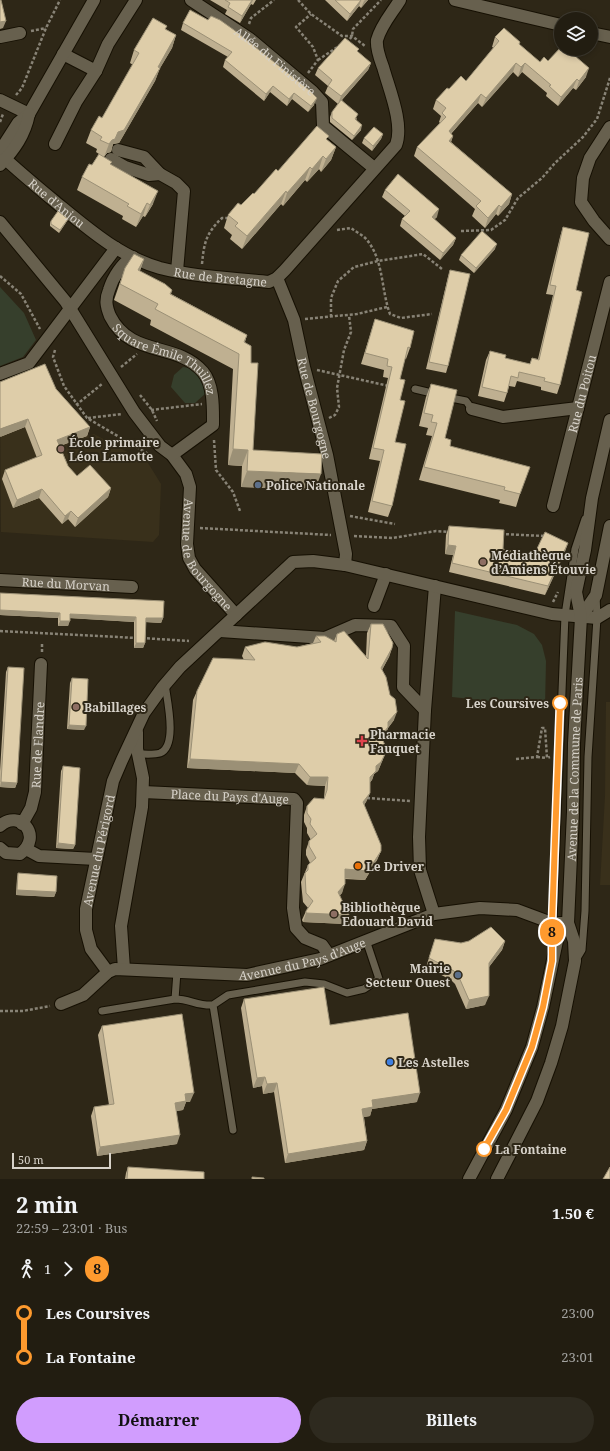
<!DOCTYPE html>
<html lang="fr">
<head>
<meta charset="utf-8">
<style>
  :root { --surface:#221d11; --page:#2e2a1f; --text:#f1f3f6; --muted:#a2a29f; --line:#3f3b31; --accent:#d19dfe }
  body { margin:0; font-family:"Noto Serif",serif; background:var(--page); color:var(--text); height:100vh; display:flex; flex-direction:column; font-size:15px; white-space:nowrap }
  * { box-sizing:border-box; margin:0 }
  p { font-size:13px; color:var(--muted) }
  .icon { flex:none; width:22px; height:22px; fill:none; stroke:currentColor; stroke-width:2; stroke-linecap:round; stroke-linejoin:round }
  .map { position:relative; height:1179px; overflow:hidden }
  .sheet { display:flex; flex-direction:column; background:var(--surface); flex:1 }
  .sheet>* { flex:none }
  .badge { padding:0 8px; border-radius:13px; font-size:14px; line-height:26px }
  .fabs { position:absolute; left:554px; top:12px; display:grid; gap:8px }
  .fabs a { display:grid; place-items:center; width:44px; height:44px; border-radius:50%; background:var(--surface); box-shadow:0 2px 6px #0003,0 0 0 1px var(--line); font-size:20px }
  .scale { position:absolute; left:12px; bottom:10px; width:99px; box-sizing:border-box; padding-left:4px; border:2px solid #d7d2c9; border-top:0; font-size:11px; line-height:14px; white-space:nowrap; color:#d7d2c9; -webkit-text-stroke:3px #2e2717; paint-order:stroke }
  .map>.badge { position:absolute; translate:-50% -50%; box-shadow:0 0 0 2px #fff }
  .legs { display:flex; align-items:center; gap:6px; height:44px; padding:0 16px; font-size:13px }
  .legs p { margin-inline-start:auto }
  .summary { display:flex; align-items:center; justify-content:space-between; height:68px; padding:0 16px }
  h1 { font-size:22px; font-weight:700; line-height:30px }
  .action { display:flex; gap:8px; margin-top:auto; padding:8px 16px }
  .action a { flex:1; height:46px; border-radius:24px; background:var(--accent); color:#111; font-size:16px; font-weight:700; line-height:46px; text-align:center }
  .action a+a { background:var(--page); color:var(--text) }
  ul { padding:0 16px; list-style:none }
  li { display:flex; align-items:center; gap:14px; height:44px; font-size:15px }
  li i { display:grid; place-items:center; width:6px; height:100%; margin:0 5px; background:currentColor }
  li i::after { content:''; width:10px; height:10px; margin:-5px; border:3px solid; border-radius:50%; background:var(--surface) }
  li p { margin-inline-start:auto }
  li:first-child i { background:linear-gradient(#0000 50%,currentColor 0) }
  li:last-child i { background:linear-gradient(currentColor 50%,#0000 0) }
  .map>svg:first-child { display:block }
</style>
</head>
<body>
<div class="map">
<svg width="610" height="1179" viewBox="0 0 610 1179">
  <rect width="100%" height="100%" fill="#2e2717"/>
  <!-- built -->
  <path fill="#39301b" d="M42 373 87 436 94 434 148 463 161 484 159 535 153 542 1 532 0 382Z
    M606 702H610V885H600L605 796Z"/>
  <!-- green -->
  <path fill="#363f2c" d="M0 287 24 313 36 340 23 357 0 366Z
    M183 367 194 369 206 384V393L195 403H185L171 387 174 375Z
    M455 611 517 625 534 634 542 645 546 661 545 707 452 697Z"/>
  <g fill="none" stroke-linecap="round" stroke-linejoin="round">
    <!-- lane casing -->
    <g stroke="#161003" stroke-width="9">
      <path id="lane" d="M415 389 436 394
        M446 397 466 401 472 409
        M138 754C145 754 154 755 160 753 178 746 167 700 165 684
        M552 946 565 615 575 549 585 519
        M576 960 582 950 585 911 588 757 597 618 596 595
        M175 999 177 972
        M102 1011 175 999C190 999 197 1006 213 1005
        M233 1130 213 1005 228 995 305 982 324 984 347 993 364 989 379 979 366 940"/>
    </g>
    <!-- street casing -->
    <g stroke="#161003" stroke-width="14">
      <g id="street">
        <path id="s1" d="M191 0 250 39 312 91 322 102 323 126 374 168"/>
        <path d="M455 0 561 25"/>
        <path d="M591 33 610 37"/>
        <path d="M0 37 20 33"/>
        <path d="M63 54 96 71"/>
        <path d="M0 100 29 114"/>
        <path d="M610 127 590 158 583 178 581 202 594 221 610 239"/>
        <path d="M55 144 76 102 96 71 108 44 136 0"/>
        <path d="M118 150 144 157 160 174"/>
        <path id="s2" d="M0 154C17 170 35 185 53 200 86 227 118 256 160 268 195 277 233 278 269 282L277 278 285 270 396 145C404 124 389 89 383 67 380 59 376 49 377 40 381 25 392 13 400 0"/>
        <path d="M111 159 125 167 149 175 160 174 176 183 184 191 177 271"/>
        <path id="s3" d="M0 222 66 302 134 412 160 446 172 455 186 474 190 487 187 544 189 558 195 569 236 615"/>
        <path id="s4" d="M133 257C122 263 113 277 109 290 105 300 106 306 110 316 131 358 176 341 203 372 214 385 213 409 213 425L172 455"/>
        <path id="s5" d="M277 278 294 320 304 367 327 455 346 554 345 565"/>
        <path d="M0 374 29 363 116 248"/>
        <path d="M472 409 503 417 578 408"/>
        <path id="s6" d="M553 506 610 282"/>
        <path id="s7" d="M0 580 132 587"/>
        <path d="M374 606 386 574"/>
        <path d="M220 631 325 638 355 625 391 626 404 646 403 687 425 710"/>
        <path id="s8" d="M143 792 294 799 297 803 293 908 296 928 305 938 322 945 329 955"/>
        <path id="s9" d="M22 824 31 808 35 792 41 664"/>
        <path d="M0 826C19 808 44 836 20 854L6 853 0 848"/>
        <path d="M26 849 39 856 96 859"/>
        <path d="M434 914 420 870 419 837 425 710 435 586"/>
        <path d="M124 969 121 926 142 807 143 778 137 749V732"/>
        <path id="s10" d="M108 972 91 949 86 930V909L113 781 122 760 144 713 162 688 180 667 293 562 313 561 345 565 552 614 597 618 610 610"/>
        <path id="s11" d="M61 1004 83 995 108 972 115 969 247 975 320 959 434 914 480 908 517 910 552 923H568"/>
      </g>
    </g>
    <!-- secondary casing -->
    <g stroke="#161003" stroke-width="14">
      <g id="secondary">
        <path d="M0 151 18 123 29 114 94 0"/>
        <path d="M0 165C14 150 25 135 29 114"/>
        <path d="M581 617 596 595 610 526"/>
        <path d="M469 1179 506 1110 532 1047 543 1007 558 936 568 923"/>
        <path id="s12" d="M497 1179 537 1101 551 1063 562 1026 575 961 574 941 568 923 573 812 574 743 581 617 576 592 585 550 592 498 610 420"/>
      </g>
    </g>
    <!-- path -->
    <path stroke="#888376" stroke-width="2.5" stroke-dasharray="3 2" stroke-linecap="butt" d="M298 0 311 14 342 36H352L365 46
      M249 24 251 18 274 0
      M31 31 46 28
      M347 43 352 36 353 29 381 0
      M318 60 342 44
      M308 73 318 60 313 47 296 27 311 14
      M16 95 22 88 46 28 60 0
      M0 122 3 114
      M337 230 351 228C356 232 363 235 367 240 384 261 381 290 390 314L401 318 432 314
      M461 231 491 230 505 220 518 198 542 178 555 163 583 137 597 119 610 78
      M202 264C204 243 206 233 222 218H229
      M0 276 21 294 40 329
      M331 317V298L338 281 354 267 378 261 423 254 442 269
      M305 319 357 314 387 307
      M55 350 53 357 64 386 87 418 150 455
      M121 367 137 354
      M317 370 389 386
      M140 395 152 410 157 421
      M76 405 102 384
      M151 410 202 404
      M88 418 122 414
      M329 418 335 415 339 407 337 388 344 350 351 332 349 315
      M214 440 216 470 233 492 240 511
      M350 516 395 524
      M200 528 331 535
      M501 534 544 536
      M354 536 392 538 436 531 450 532
      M553 602 558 592
      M0 631 137 638
      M142 638 189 641
      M42 652V644
      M537 757 547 758
      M516 759 537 757 542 728H545L547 758 550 757
      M367 798 410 801
      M0 1011H23L50 1006"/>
    <!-- lane -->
    <use href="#lane" stroke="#67604e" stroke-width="7"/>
    <!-- street -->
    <use href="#street" stroke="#67604e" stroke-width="12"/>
    <!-- secondary -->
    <use href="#secondary" stroke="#67604e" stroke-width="12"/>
  </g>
  <!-- wall -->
  <path fill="#bfb091" d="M210 0H256L253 5 251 4 240 23 225 14 227 10Z
    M325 0H368L361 8 359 6 347 21Z
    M190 10 314 105 308 112 292 99 287 106 270 92 264 101 223 67 225 60 228 57 181 30 183 23Z
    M167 26 165 29 176 35 172 48 160 68 155 81 119 143 113 144 111 152 107 153 104 157 111 165 153 204 145 217 143 216 136 227 122 219 123 216 77 190 82 177 92 165 99 154 96 152 97 149 86 143 91 130 102 118 133 65 130 63 134 50Z
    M495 37 520 42 519 44 540 62 548 61 577 54 576 57 586 77 576 90 573 88 558 106 546 96 547 93 522 72 518 77 513 72 482 107 478 103 451 134 453 136 451 142 512 194 509 204 498 216 496 214 485 228 472 216 475 209 414 156 417 147 440 123 439 122 441 116 433 109 436 100 449 89 466 81 494 48 492 47Z
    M358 52 371 63 368 70 342 100 357 119 356 120 361 130 352 140 330 122V117L332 112 338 104 325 93 328 86 315 75 318 68Z
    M383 134 381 139 372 151 362 143 364 138Z
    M327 140 336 147 331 160 321 172 319 169 307 182 305 180 283 206 281 204 242 249 230 239 232 235 224 228 228 215 241 205 254 194 278 171Z
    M385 190 437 217 434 219 456 238 453 245 440 260 400 226 402 219 405 216 382 197Z
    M68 219 67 221 59 233 50 226V223L51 221Z
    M563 227 576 290 560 385 557 394 541 390V387L517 381 515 387 509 386 507 393 504 402 478 396 486 360 490 351 505 358 530 364 532 358 538 359 553 295 546 294 560 237Z
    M495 249 474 273 459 260 461 255Z
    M144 259 140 271 172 290 171 294 247 335 245 342 251 363 253 450 315 490 241 487 242 466 228 465 233 369 150 325 151 320 114 300 125 268Z
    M450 270 448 366 446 373 426 369 448 277Z
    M375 319 410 348 406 359 405 358 400 379V400L395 442 392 506 388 517 368 512 380 461 369 459 388 378 383 377 384 370 361 364Z
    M431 384 445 438 450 446 520 494 516 507 499 503 500 500 419 480 432 436 426 435 428 428 419 426 426 397Z
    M56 389 90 427 87 436 60 446 68 466 77 476 111 488 108 497 75 527 68 519 62 524 39 498 13 508 2 479 5 470 37 458 25 427 0 437Z
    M449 526 503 549 533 557 565 552 545 595 449 572 453 555 445 554 446 535Z
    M0 593 163 618 161 623 146 622 145 643 143 648H134V622L70 618 68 626H58V618L0 615Z
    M371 624 392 648 389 657 382 670 394 720 388 728 385 736 383 739V759L378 771 374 774 372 780 370 782V793L366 802 364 805 381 851 377 860 365 880 345 879 342 893 340 895 345 924 303 922 302 920 306 911 308 908 303 902 301 882 308 865 310 863 306 855V850L309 841 311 840 307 833V828L304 822V815L307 806 324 799V798L325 786 307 785 295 773 187 768 193 700 197 691 244 660 242 656 245 647H297L313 643 316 636 334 641 337 634 366 656 367 633Z
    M8 667 17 783 15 788 0 787V771L6 672Z
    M72 678 84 730 67 729 70 683Z
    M63 767 75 845 73 849 56 848 61 771Z
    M18 873 56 892 54 897 16 895 17 878Z
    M435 939 461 943 505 941 502 950 489 967 485 1005 466 1009 455 984 451 980 426 967Z
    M244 999 330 1025 417 1102 372 1109 370 1116 364 1117 367 1141 364 1150 285 1163 274 1092 263 1094 262 1086 253 1088 241 1008Z
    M102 1026 190 1102H186L183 1110 176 1111 177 1144 97 1156 91 1116 94 1107 109 1105 98 1035Z
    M128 1167 204 1179H125L126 1173Z"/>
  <!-- shaded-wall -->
  <path fill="#9b9076" d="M252 0H253L251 4 240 23 242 16Z
    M361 0 359 6 347 21 350 14Z
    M365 0H368L361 8 364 1Z
    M6 21 3 28 0 29V22Z
    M176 35 172 48 153 80 158 67Z
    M371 63 368 70 338 104 341 96Z
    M516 63 513 72 482 107 486 98Z
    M525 63 522 72 518 77 521 67Z
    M160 68 155 81 119 143 113 144 111 152 107 153 104 157 109 144Z
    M589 68 586 77 576 90 579 81Z
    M577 79 573 88 558 106 561 97Z
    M273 86 270 92 264 101 266 94Z
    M294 93 292 99 287 106 289 99Z
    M481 94 478 103 445 140 449 131Z
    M317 98 314 105 308 112 311 106Z
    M362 125 361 130 352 140 354 136Z
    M383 134 381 139 372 151 373 146Z
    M453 136 450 145 449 141Z
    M336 147 331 160 321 172 326 159Z
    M323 156 319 169 307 182 312 169Z
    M310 167 305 180 283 206 287 193Z
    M158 191 153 204 145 217 150 205Z
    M286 191 281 204 242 249 247 236Z
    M512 194 509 204 498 216 501 207Z
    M147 203 143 216 136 227 141 214Z
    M499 205 496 214 485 228 488 218Z
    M439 209 437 217 430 224 432 217Z
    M68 219 67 221 59 233 60 230Z
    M456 238 453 245 440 260 443 253Z
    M497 244 495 249 474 273 476 268Z
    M144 259 138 275V270Z
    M28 419 25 427 0 437V429Z
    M90 427 87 436 54 448 57 440Z
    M233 449 248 450 242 466 228 465Z
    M247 471 321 474 315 490 241 487Z
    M111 488 108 497 75 527 78 518Z
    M42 489 39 498 13 508 17 500Z
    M71 511 68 519 62 524 65 516Z
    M568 543 565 552 545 595 548 586Z
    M448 545 456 546 453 555 445 554Z
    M0 610 60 613 58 618 0 615Z
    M70 614 136 617 134 622 68 618Z
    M146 618H163L161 623 144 622Z
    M60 621H70L68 626H58Z
    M136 643H145L143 648H134Z
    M392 648 389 657 378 677 381 668Z
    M397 712 394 720 388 728 385 736 378 745 381 736 388 722Z
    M69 725 86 726 84 730 67 729Z
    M387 750 378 771 374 774 372 780 367 786 370 777 376 766Z
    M190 759 299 764 295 773 187 768Z
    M310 777H328L325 786 307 785Z
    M1 782 17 783 15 788 0 787Z
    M370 793 366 802 360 811 363 802Z
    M58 843 75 845 73 849 56 848Z
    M381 851 377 860 365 880 341 878 345 869Z
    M345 884 342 893 335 901 338 892Z
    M17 890 56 892 54 897 16 895Z
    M306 913 349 915 345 924 303 922Z
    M505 941 502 950 485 972 489 963Z
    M489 996 485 1005 466 1009 469 1000Z
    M265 1077 262 1086 253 1088 257 1078Z
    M277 1083 274 1092 263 1094 267 1084Z
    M194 1093 190 1102H186L183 1110 172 1112 175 1103 185 1094Z
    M420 1093 417 1102 372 1109 370 1116 359 1118 362 1109 372 1100Z
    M180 1135 177 1144 97 1156 100 1147Z
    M367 1141 364 1150 285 1163 288 1154Z"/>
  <!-- building -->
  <path fill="#decda9" stroke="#9b9076" d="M0 0H1L6 21 0 22Z
    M225 0H252L242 16 228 7 230 3Z
    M335 0H361L350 14Z
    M190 10 208 20 211 16 220 20 234 30 309 90 317 98 311 106 294 93 289 99 273 86 266 94 225 60 232 52 183 23Z
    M153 18 167 26 165 29 176 35 158 67 160 68 124 130 118 132 115 139 112 140 109 144 100 140 102 137 91 130 99 116 102 118 139 53 134 50Z
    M504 28 520 42 519 44 540 62 544 57 548 61 561 47V49H571L577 54 575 56 589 68 579 81 577 79 561 97 549 86 551 85 525 63 521 67 516 63 486 98 481 94 449 131 453 136 449 141 512 194 501 207 499 205 488 218 476 206 481 201 417 147 446 117 442 113 446 108 436 100 447 88 449 89 461 76 466 81 499 41 495 37Z
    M345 38 359 49 357 51 371 63 341 96 328 86 332 80 318 68Z
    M341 100 358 114 355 119 362 125 354 136 332 118V112Z
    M317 126 329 136 326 139 336 147 326 159 323 156 312 169 310 167 287 193 286 191 247 236 235 226 238 223 228 215 238 203 241 205 253 193 254 194 276 169 278 171Z
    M374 127 383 134 373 146 364 138Z
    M99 154 112 162 110 164 158 191 150 205 147 203 141 214 127 206 129 204 82 177 89 164 92 165Z
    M398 174 439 209 432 217 456 238 443 253 402 219 410 211 385 190Z
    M58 211 68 219 60 230 51 224V221Z
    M563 227 589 233 576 290 582 292 560 385 544 381 545 378 519 372 518 378 511 376 507 393 482 387 490 351 506 355 505 358 530 364 532 358 539 360 556 286 550 285Z
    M482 231 497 244 476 268 461 255Z
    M134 254 144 259 138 270 165 284 172 290 170 294 247 335 244 342 251 346V363H258L253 450 322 454 321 474 247 471 248 450 233 449 239 354 155 309 158 304 120 284 125 268Z
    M450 270 470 274 448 366 429 362Z
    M375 319 414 331 410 348 408 347 400 379 405 380 400 400 405 401 395 442 406 444 392 506 372 501 384 450 373 448 392 367 387 366 388 359 365 353Z
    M45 364 56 389 90 427 57 440 68 466 77 476 90 465 111 488 78 518 71 511 65 516 42 489 17 500 5 470 42 455 28 419 0 429V382Z
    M431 384 457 390 445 438 451 440 450 446 530 467 520 494 504 490 505 487 424 467 437 423 431 422 433 415 424 413Z
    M449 526 504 530 503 549 533 557 545 532 568 543 548 586 452 563 456 546 448 545Z
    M0 593 164 601 163 618H146L145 643H136V617L70 614V621H60V613L0 610Z
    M371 624H383L393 643 392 648 381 668 386 677 390 695 395 699 397 712 388 722V727L381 736 387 750 381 762 376 766V771L370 777V793L363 802 381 845V851L368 871 345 869V884L338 892 349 915 306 913V911L313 901 306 893 305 873 308 870V865L316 858 309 846V841L317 834 310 824 311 819 307 813V806L314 798 324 799 327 790 328 777H310L299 764 190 759 197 691 213 658 255 660 245 647 265 642 297 647 321 642 316 636H325L336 642 337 634 344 631 368 659Z
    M8 667 24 668 17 783 1 782Z
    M72 678 88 679 86 726 69 725Z
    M63 766 80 768 75 845 58 843Z
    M18 873 57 876 56 892 17 890Z
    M491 927 505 941 489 963V996L469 1000 458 975 454 971 429 958 435 939 461 943 469 941Z
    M324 987 330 1025 408 1013 420 1093 372 1100 373 1107 362 1109 367 1141 288 1154 277 1083 267 1084 265 1077 257 1078 244 999Z
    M182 1014 194 1093 185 1094 186 1101 175 1103 180 1135 100 1147 94 1107 114 1104 102 1026Z
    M128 1167 204 1172V1179H127Z
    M610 1167V1179H603Z
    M252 1177 264 1178V1179H252Z"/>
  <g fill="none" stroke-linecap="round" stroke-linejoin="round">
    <!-- line-1 casing -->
    <g stroke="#fff" stroke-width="9">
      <path id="line-1" d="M484 1149 506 1110 532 1047 543 1007 552 961V923L560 703"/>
    </g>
    <!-- line-1 -->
    <use href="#line-1" stroke="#fe9a2e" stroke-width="6"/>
  </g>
  <!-- markers -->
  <g fill="#8d6e63" stroke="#2e2717" stroke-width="1.5">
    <circle cx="61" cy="449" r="4"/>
    <circle cx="483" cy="562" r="4"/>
    <circle cx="76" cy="707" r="4"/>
    <circle cx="334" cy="914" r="4"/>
  </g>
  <g fill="#5c6f8a" stroke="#2e2717" stroke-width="1.5">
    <circle cx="258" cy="485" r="4"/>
    <circle cx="458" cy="975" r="4"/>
  </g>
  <g fill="#fff" stroke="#fe9a2e" stroke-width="2">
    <circle cx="560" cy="703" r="7"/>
    <circle cx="484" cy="1149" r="7"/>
  </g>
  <path fill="#e0444e" stroke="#2e2717" stroke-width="1.5" d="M360 735h4v4h4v4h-4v4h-4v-4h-4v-4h4z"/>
  <circle fill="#e8710a" stroke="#2e2717" stroke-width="1.5" cx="358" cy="866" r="4"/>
  <circle fill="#3f7fe0" stroke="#2e2717" stroke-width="1.5" cx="390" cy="1062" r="4"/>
  <g text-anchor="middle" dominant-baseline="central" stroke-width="4" stroke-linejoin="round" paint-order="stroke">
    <!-- street labels -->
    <g font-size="12" fill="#d7d2c9" stroke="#2e2717">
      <text stroke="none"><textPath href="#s1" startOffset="104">Allée du Finistère</textPath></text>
      <text stroke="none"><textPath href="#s2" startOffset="75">Rue d'Anjou</textPath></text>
      <text stroke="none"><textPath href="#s2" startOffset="259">Rue de Bretagne</textPath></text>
      <text stroke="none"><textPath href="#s4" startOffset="142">Square Émile Thuillez</textPath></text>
      <text stroke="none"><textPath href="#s6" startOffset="116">Rue du Poitou</textPath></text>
      <text stroke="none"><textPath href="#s5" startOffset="136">Rue de Bourgogne</textPath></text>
      <text stroke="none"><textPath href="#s3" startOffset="402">Avenue de Bourgogne</textPath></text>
      <text stroke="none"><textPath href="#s7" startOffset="66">Rue du Morvan</textPath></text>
      <text stroke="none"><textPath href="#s9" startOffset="82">Rue de Flandre</textPath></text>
      <text stroke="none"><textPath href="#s12" startOffset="426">Avenue de la Commune de Paris</textPath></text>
      <text stroke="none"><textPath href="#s8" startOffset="87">Place du Pays d'Auge</textPath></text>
      <text stroke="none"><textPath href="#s10" startOffset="129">Avenue du Périgord</textPath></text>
      <text stroke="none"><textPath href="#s11" startOffset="255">Avenue du Pays d'Auge</textPath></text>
    </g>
    <!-- poi labels -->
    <g font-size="12" font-weight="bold" fill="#d7d2c9" stroke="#2e2717" text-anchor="start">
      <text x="69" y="442">École primaire<tspan x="69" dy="14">Léon Lamotte</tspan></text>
      <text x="266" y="485">Police Nationale</text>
      <text x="491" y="555">Médiathèque<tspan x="491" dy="14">d’Amiens Étouvie</tspan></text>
      <text x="84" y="707">Babillages</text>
      <text x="370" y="734">Pharmacie<tspan x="370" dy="14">Fauquet</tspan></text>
      <text x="366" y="866">Le Driver</text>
      <text x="342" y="907">Bibliothèque<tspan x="342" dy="14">Edouard David</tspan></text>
      <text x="450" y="968" text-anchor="end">Mairie<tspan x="450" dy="14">Secteur Ouest</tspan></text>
      <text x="398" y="1062">Les Astelles</text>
    </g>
    <!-- stop labels -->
    <g font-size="12" font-weight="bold" fill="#d7d2c9" stroke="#2e2717" text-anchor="end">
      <text x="549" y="703">Les Coursives</text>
      <text x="495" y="1149" text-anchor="start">La Fontaine</text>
    </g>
  </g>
</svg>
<div class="fabs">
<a><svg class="icon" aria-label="layers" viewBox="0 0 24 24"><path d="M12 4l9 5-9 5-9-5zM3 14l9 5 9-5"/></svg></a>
</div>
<div class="scale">50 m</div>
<b class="badge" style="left:552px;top:932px;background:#fe9a2e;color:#111">8</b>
</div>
<section class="sheet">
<div class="summary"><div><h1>2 min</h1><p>22:59 – 23:01 · Bus</p></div><b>1.50 €</b></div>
<div class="legs"><svg class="icon" aria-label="walk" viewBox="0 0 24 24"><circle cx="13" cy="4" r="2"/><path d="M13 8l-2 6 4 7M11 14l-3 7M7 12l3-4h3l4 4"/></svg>1<svg class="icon" aria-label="forward" viewBox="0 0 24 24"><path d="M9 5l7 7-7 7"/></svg><b class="badge" style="background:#fe9a2e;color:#111">8</b></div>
<ul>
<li><i style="color:#fe9a2e"></i><b>Les Coursives</b><p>23:00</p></li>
<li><i style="color:#fe9a2e"></i><b>La Fontaine</b><p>23:01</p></li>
</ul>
<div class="action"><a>Démarrer</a><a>Billets</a></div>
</section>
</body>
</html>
